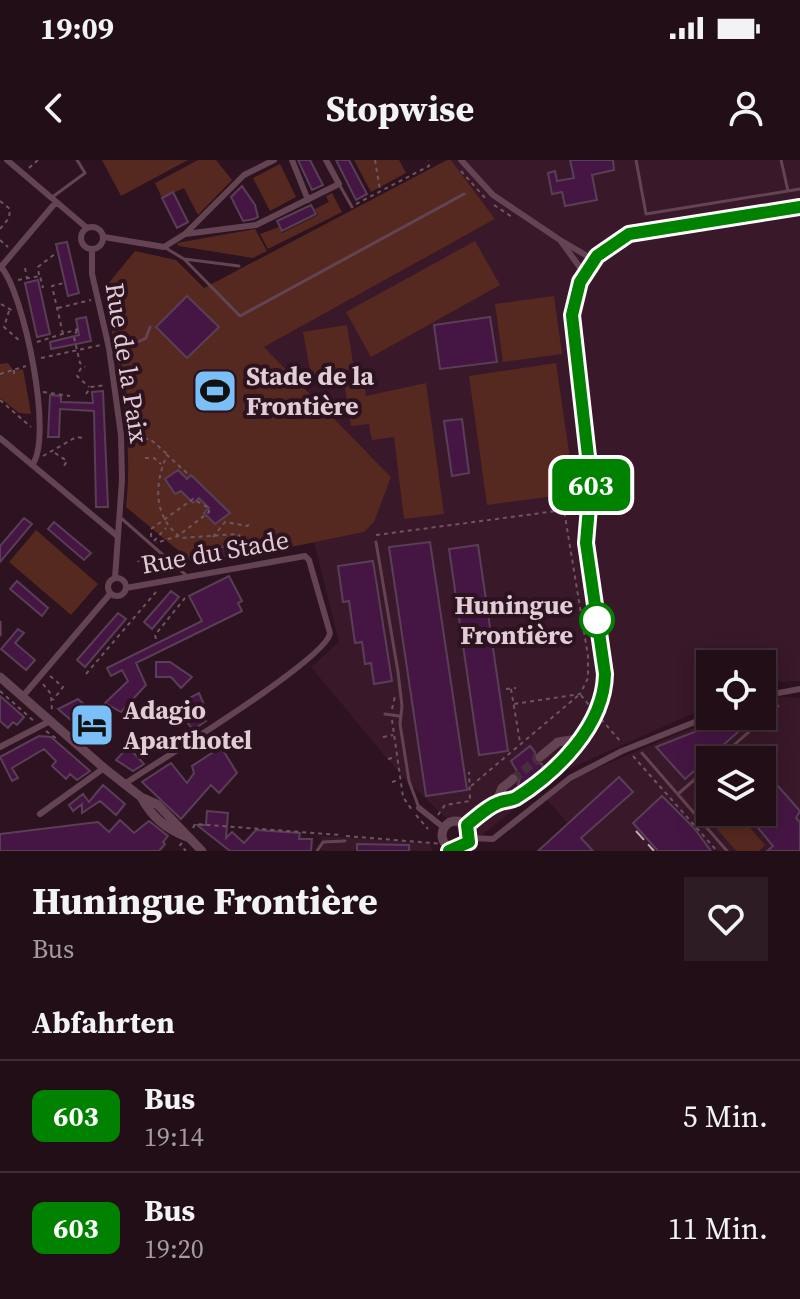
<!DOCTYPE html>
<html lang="de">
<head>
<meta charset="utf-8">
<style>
  :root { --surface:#220e17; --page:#2e1c24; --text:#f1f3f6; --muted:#a29ca1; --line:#3f2e36 }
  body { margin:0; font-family:"Source Serif 4",serif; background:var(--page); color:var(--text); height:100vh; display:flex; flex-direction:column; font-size:30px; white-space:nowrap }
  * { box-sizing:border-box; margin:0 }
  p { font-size:26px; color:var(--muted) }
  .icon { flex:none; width:44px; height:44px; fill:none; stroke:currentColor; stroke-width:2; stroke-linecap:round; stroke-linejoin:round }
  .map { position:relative; height:691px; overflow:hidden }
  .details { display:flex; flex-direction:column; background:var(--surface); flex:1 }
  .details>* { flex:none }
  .badge { padding:0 16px; border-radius:12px; font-size:28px; line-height:52px }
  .tools { position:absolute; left:696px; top:490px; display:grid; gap:16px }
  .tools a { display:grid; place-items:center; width:80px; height:80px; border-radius:0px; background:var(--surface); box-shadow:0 4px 20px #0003,0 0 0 2px var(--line); font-size:40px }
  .map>.badge { position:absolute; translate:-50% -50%; box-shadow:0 0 0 4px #fff }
  h2 { padding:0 32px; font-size:30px; line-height:72px }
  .round { display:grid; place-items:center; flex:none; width:84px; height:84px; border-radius:0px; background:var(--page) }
  .overview { display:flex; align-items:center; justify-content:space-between; height:136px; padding:0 32px }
  h1 { font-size:38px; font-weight:700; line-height:60px }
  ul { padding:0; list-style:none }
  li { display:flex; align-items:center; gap:24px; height:112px; padding:0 32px; border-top:2px solid var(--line) }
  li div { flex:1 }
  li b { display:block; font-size:30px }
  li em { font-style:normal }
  li .badge { min-width:88px; font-weight:700; text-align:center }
  .status { display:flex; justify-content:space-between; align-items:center; height:56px; padding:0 40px; background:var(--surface); direction:ltr }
  .status svg { height:22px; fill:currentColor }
  header { display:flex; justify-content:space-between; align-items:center; height:104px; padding:0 32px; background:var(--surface); font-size:36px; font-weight:700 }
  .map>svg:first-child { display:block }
</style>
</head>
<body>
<div class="status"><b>19:09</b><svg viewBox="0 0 49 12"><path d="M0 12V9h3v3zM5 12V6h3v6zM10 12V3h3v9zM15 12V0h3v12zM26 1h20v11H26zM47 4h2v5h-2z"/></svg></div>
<header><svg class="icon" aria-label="back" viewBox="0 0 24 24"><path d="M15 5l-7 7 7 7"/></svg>Stopwise<svg class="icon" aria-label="person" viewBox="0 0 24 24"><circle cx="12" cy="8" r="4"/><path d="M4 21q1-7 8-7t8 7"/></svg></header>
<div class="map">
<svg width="800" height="691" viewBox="0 0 800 691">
  <rect width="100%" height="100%" fill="#2d121f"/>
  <!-- built -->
  <path fill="#391829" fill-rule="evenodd" d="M451 0H800V521L762 522V504H710V546L560 613 472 683 399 613 311 507 339 482 314 382 364 372 391 317 264 187 495 59Z
    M775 536 800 538V691H593L546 639 583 614 680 573 725 556H762V541ZM710 600H762V652H710Z
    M321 676 430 683 432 691H321Z"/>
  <!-- green -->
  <path fill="#562920" d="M102 0H188L121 36Z
    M198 0H216L232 20 198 55 184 28 162 38 155 23Z
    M354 0H399L406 13 371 32Z
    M447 0H451L495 59 264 187 391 317 374 362 364 372 197 406 126 347C134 274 119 202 103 130L135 91 176 100 204 128Z
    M280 4 296 37 270 51 253 18Z
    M332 33 342 52 268 89 260 74 279 67 282 73 318 55 315 49 329 42 326 36Z
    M255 69 267 91 253 98 179 86 177 83Z
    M475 81 500 125 371 197 346 152Z
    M554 136 562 194 503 202 495 144Z
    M347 165 354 209 311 215 303 172Z
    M8 203 14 211 23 209 31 254 19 253 0 238V204Z
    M556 203 575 333 487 345 469 216Z
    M363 219 366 236 426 223 444 354 404 359 394 277 372 280 369 264 351 266 344 222Z
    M36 370 98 424 71 455 9 402Z
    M710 636V652H736L765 685 759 691H736L698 647Z"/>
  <!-- building -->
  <path fill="#451643" stroke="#583f56" stroke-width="2" d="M298 0H310L323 25 312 30Z
    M336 0H349L367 34 356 40Z
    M570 0H613L614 10 592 15 597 40 565 46 562 32 552 34 548 13 555 11 557 21 574 18Z
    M242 26 255 45 258 57 254 59 243 61 231 37Z
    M173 32 188 62 177 68 162 38Z
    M311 45 316 54 282 71 277 61Z
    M67 82 79 133 68 136 56 84Z
    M38 120 50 174 37 177 25 123Z
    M187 136 219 167 187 198 156 167Z
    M86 157 91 181 51 189 50 182 79 175 76 159Z
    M490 157 497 202 440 209 434 165Z
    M103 231 108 347H96L94 251 60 249 59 277H48L50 235 61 236V242L93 243 92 232Z
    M462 259 469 313 452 316 444 261Z
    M178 310 187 319 191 315 230 353 215 364 204 353 209 348 199 338 193 343 181 331 175 334 165 319Z
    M24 358 32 364 0 402V386Z
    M54 362 91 393 84 400 48 369Z
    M430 382 467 630 426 636 389 387Z
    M242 383 243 393 195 402 193 393Z
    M478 385 508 591 479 595 449 389Z
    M373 401 392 521 374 524 371 503 365 504 362 482 355 483 349 441 343 442 338 406Z
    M229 416 242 441 238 443 242 451 136 503 146 525 121 552 105 543 128 521 122 510 111 516 107 508 202 461 189 436Z
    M17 421 48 448 42 456 10 429Z
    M171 431 179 437 152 469 144 462Z
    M118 453 126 459 85 507 77 500Z
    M18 469 24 473 15 483 35 500 26 510 1 489Z
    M156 502H170L192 517 181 528 171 517H156Z
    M199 533 205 547 198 550 206 561 193 570 179 551 187 546 185 540Z
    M0 536 24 557 17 565 13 562 8 568 0 561Z
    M78 539 112 569 99 584 58 549Z
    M735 556H756L685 619 656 587Z
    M39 576 51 577 90 611 77 620 70 614 66 619 52 606 56 601 44 589 12 608 18 618 12 621 0 597Z
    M530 586 535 592 534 601 542 604 545 615 550 617 530 634 528 627 518 625 520 617 511 601Z
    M128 587 144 604 133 611 116 600Z
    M221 587 237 613 219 633 211 625 181 659 142 622 171 603 187 623 194 613 192 606Z
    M756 587 777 611 770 617 800 651 796 658 800 662V691H767L773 686 745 652H762V600H742Z
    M619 617 633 632 581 678 593 691H538Z
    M103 625 125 644 116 655 100 641 82 653V644L73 651 69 645 83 634 89 642Z
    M662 636 694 668 711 691H658L633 663Z
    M207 651 228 653 226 678 232 672 244 683 256 670 300 673 299 679H312L311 691H230L197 665H206Z
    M120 660 134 673 149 661 168 676 163 682 165 684 159 691H0V674L98 662 109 672Z
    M357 684 409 685V691H357Z"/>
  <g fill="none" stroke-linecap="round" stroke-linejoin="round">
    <!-- secondary-tunnel -->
    <path stroke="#482e3a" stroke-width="9" stroke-dasharray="9 4.5" stroke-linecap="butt" d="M513 619 540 597
      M523 632 551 610"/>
    <!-- path -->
    <path stroke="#6e5661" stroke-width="2" stroke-dasharray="4 4" stroke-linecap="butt" d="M375 0 380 30
      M29 8 38 0
      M461 11 486 39
      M0 41 10 49 9 58 0 69
      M356 44 429 6 428 0
      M494 45 512 57
      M0 80 8 87
      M25 108 27 118
      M39 115 38 107 56 93
      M18 120 40 116 43 128
      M1 144 13 151
      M58 148 91 140
      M9 151 4 167 20 181
      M565 158 574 114
      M77 170 74 177 80 203 85 207
      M63 174 52 126 64 123
      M37 182 78 169
      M41 198 101 185
      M81 208 77 216 89 227
      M14 210V218
      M0 214 26 206
      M43 232 70 236
      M86 234 91 227 105 225
      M0 240 31 267
      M144 279H150L167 294
      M55 293 67 301 64 306
      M43 296 76 277 85 278
      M145 298H154L161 304
      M187 313 167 295C154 325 153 356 181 378L238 374 254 393 218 399
      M566 350H579
      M376 375 564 350 588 496V518L580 534 514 544
      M151 377V369L193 339 209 348V352L178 376 156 383
      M213 377 225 362 247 366 251 363
      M154 381 166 368
      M138 402 147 390
      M156 479 155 475 185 438
      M86 514 156 432
      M50 516 63 527 53 540
      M43 524 51 534 52 551
      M506 529 516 528
      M511 529 520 582
      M0 531 35 562
      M392 549 395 536
      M601 559 621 582
      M392 560 403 637 412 650
      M46 571 57 579
      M383 577 393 575
      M633 596 717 691
      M388 599 396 597
      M392 622 399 620
      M471 626 580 534 589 545
      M416 655 428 669
      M438 655 445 645 470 641 469 612
      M193 668 195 664 340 675
      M346 676 444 684
      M182 683 180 685 186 691"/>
    <!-- lane -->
    <path stroke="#644452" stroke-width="3" d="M636 0 646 54 800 29
      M781 0 788 31
      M339 24 352 47
      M51 38 85 13 77 0
      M164 87 184 99 240 156 464 34
      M184 99 239 106
      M109 188 132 185 146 178 150 167
      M121 358 187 416
      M376 382 398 512 402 546 400 564 409 621 419 648
      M0 462V475
      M385 554 399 556
      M642 593 727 691
      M717 600 778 546
      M678 634 710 606
      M317 691 323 682 345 681"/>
    <!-- street -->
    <path stroke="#644452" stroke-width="6" d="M7 0 87 68
      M292 0 308 40
      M461 0 493 35 560 80
      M81 78a11 11 0 1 1 22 0a11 11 0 1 1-22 0Z
      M185 74 256 65 339 24 326 0
      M104 77 164 87 185 74 244 15 274 0
      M92 90V114L109 188 121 275 122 320 115 418
      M1 107C24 133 54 278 32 305
      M0 108 56 42
      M584 113 560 80 594 100
      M0 278 116 375
      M108 427a9 9 0 1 1 18 0a9 9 0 1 1-18 0Z
      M23 536 110 434
      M762 536 800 529
      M0 587 50 561
      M126 623C157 602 327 499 330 473L309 400 305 396 126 428
      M419 648 443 667
      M40 654 104 608
      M470 678 493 679 570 618 622 591 710 556"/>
    <!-- secondary -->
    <path stroke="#644452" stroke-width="9" d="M0 517 104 608 141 637 157 644 202 691
      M540 597 558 582 578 579
      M551 610C633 543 595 481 586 393 584 368 592 344 591 320 588 249 541 134 611 85 643 62 756 54 800 47
      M141 637C152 657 166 669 187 677
      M496 643 502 628 513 619
      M442 675a14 14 0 1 1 28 0a14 14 0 1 1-28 0Z
      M467 665 496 643 514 639 523 632"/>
    <!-- rail -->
    <path stroke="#c1acb5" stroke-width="2" stroke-dasharray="12 6" stroke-linecap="butt" d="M636 671 654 691"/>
  </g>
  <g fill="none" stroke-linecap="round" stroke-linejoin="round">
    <!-- line casing -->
    <g stroke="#fff" stroke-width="18">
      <path id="line" d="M449 691 469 682 467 665C476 658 487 647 498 643 504 640 510 641 516 638 557 612 604 566 605 514L586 383 591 323 572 155 580 122 597 96 629 74 800 47"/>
    </g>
    <!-- line -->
    <use href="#line" stroke="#008200" stroke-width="12"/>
  </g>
  <!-- icons -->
  <defs>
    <g id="stadium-square" transform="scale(2.3)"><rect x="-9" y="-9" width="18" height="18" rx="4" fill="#7abff8" stroke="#2d121f"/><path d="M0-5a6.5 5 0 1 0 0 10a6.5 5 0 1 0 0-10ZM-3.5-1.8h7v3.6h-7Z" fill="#111"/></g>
    <g id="hotel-square" transform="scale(2.3)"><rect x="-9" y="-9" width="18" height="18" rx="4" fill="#7abff8" stroke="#2d121f"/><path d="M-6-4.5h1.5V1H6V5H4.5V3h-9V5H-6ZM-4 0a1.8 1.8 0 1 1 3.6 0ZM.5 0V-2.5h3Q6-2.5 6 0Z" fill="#111"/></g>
  </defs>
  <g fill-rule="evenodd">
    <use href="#stadium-square" x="215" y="231"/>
    <use href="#hotel-square" x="92" y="565"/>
  </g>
  <!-- markers -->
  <circle fill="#fff" stroke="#008200" stroke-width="4" cx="597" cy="460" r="16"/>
  <g text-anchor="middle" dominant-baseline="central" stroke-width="8" stroke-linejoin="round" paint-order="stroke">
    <!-- street labels -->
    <g font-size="26" fill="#e1cdd5" stroke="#2d121f">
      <text transform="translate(127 203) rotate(81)">Rue de la Paix</text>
      <text transform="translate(215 392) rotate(-10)">Rue du Stade</text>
    </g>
    <!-- poi labels -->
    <g font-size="26" font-weight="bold" fill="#e1cdd5" stroke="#2d121f" text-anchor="start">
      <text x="246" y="216">Stade de la<tspan x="246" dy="30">Frontière</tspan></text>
      <text x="123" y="550">Adagio<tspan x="123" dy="30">Aparthotel</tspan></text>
    </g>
    <!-- stop labels -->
    <g font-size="26" font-weight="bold" fill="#e1cdd5" stroke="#2d121f" text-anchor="end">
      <text x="573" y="445">Huningue<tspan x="573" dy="30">Frontière</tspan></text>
    </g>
  </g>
</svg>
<div class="tools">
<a><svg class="icon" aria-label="locate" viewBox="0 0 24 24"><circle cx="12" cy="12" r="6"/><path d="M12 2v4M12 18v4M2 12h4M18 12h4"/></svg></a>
<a><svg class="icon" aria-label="layers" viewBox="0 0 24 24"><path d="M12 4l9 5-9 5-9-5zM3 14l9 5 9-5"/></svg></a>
</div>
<b class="badge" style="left:591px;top:325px;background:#008200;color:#fff">603</b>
</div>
<section class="details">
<div class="overview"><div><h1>Huningue Frontière</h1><p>Bus</p></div><a class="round"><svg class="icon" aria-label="heart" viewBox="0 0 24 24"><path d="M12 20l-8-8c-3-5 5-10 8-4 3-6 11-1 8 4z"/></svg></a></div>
<h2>Abfahrten</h2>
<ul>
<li><span class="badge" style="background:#008200;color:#fff">603</span><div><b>Bus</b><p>19:14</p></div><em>5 Min.</em></li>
<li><span class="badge" style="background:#008200;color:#fff">603</span><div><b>Bus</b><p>19:20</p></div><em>11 Min.</em></li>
</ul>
</section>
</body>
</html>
